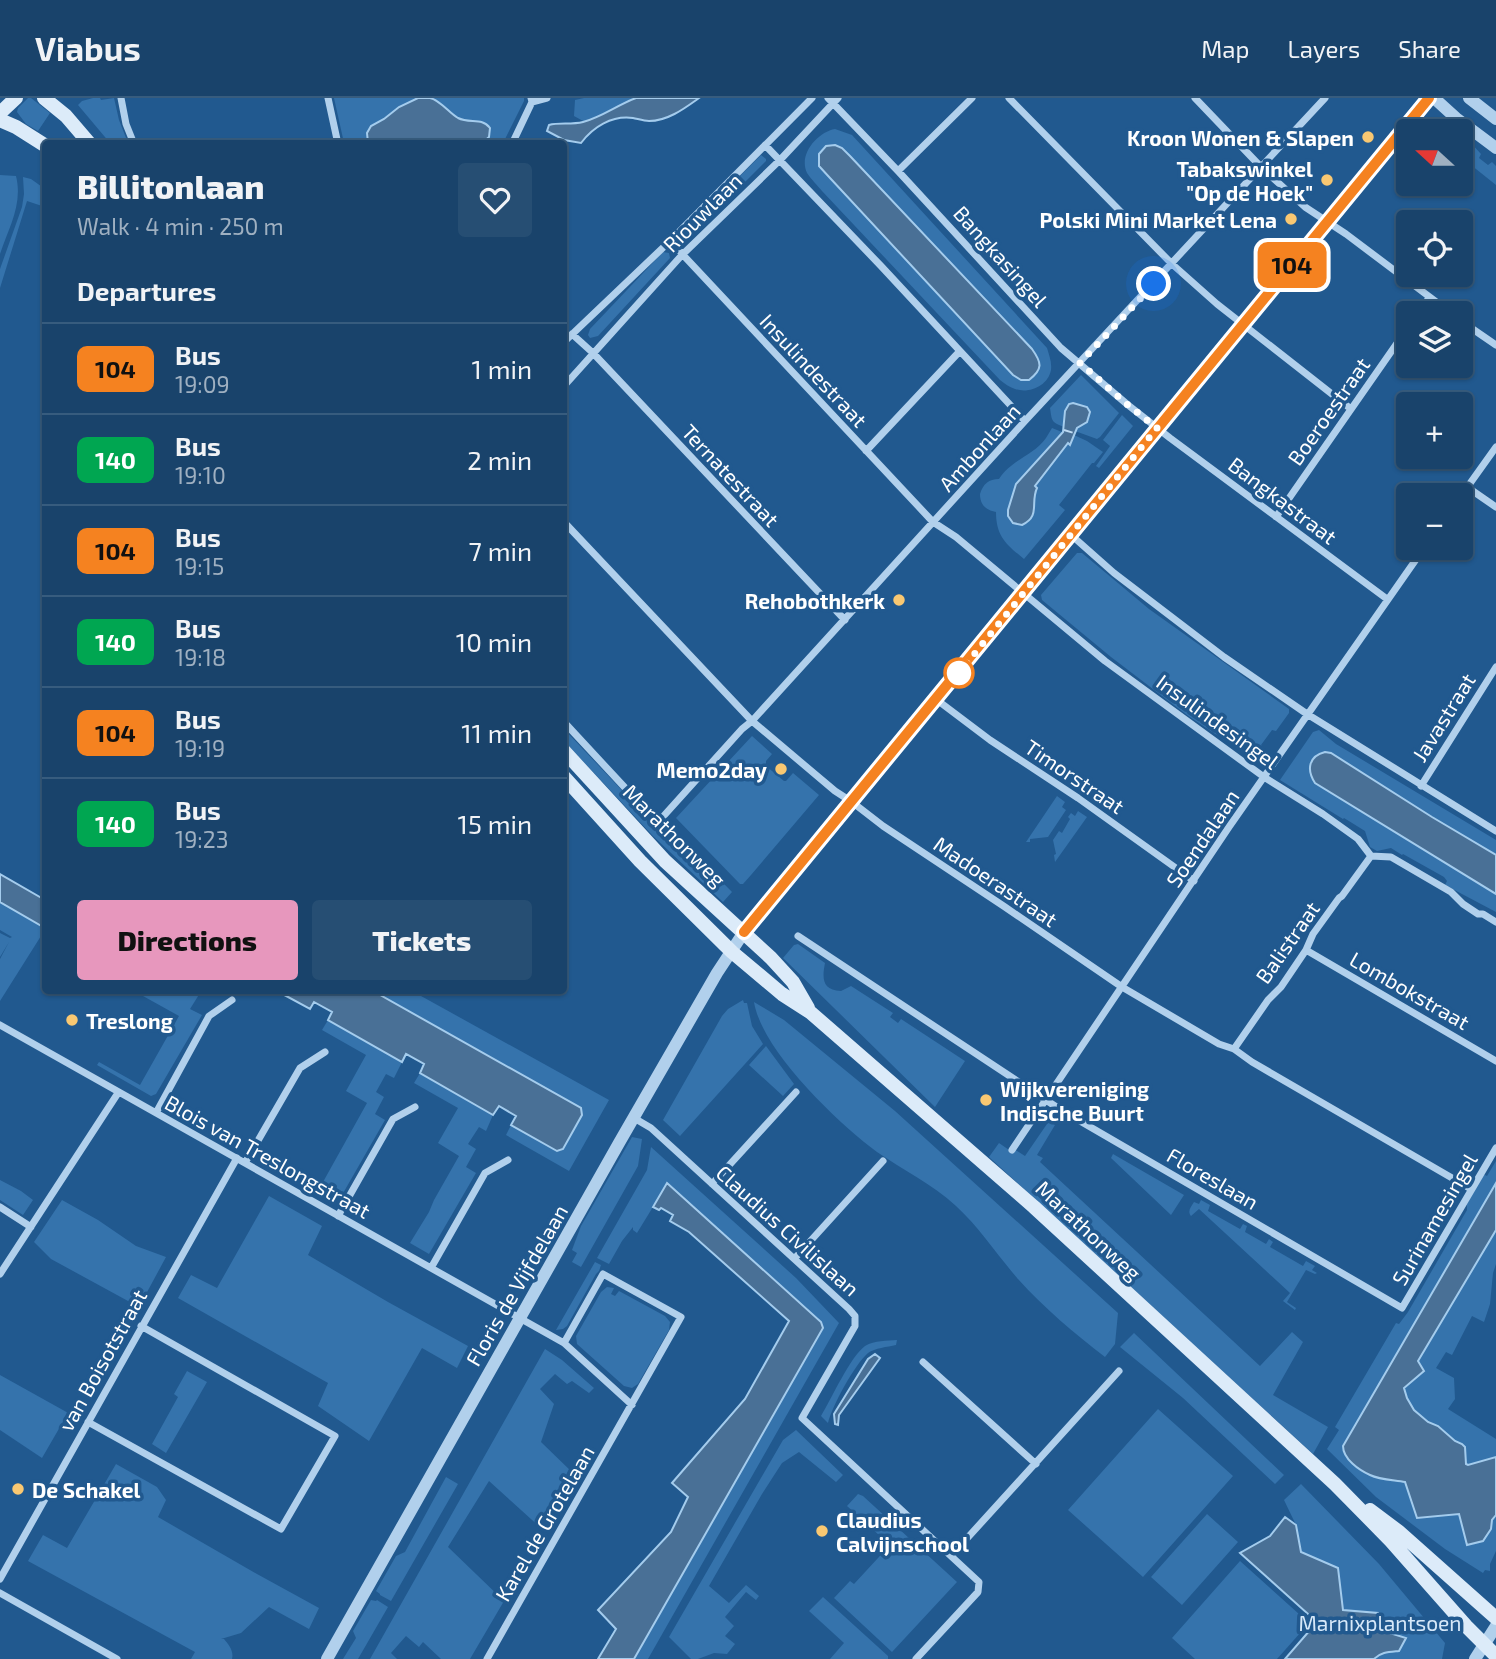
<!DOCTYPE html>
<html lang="en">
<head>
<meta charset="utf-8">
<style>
  :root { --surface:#19436b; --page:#264e73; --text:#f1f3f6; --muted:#9fb0c1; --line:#375c7e; --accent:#e797bd }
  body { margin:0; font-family:"Exo 2",sans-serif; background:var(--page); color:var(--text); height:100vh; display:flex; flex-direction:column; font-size:26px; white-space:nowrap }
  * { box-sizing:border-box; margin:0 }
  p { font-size:23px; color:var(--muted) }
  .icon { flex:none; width:38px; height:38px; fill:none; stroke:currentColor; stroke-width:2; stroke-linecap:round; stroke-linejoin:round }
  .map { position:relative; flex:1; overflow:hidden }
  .drawer { position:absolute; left:42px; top:42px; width:525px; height:854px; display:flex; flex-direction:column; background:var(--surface); border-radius:7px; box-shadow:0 2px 5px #0004,0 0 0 2px var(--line) }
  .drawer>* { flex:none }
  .badge { padding:0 14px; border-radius:10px; font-size:24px; line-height:46px }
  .needle { width:46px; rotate:291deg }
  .buttons { position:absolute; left:1396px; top:21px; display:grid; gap:14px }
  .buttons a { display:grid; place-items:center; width:77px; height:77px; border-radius:7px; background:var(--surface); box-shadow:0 2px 5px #0004,0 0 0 2px var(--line); font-size:35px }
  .you { position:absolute; width:35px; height:35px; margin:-18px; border:5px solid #fff; border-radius:50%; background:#1a73e8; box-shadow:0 0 0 10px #1a73e833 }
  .map>.badge { position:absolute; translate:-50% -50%; box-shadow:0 0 0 4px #fff }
  h2 { padding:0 35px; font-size:26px; line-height:63px }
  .round { display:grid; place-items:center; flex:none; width:74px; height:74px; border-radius:7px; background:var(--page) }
  .headline { display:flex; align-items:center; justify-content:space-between; height:119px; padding:0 35px }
  h1 { font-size:33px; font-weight:800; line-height:52px }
  .button { display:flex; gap:14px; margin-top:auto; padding:14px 35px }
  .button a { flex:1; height:80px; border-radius:7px; background:var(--accent); color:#111; font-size:28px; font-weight:800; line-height:80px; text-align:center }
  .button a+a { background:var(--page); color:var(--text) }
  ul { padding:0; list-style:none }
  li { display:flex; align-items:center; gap:21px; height:91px; padding:0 35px; border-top:2px solid var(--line) }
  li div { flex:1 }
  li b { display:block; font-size:26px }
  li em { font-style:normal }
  li .badge { min-width:77px; font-weight:700; text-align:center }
  header { display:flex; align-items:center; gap:42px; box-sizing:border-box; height:98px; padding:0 35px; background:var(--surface); border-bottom:2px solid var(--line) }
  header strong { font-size:33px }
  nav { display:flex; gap:38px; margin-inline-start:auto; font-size:24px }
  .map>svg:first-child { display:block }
</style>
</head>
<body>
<header>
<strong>Viabus</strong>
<nav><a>Map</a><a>Layers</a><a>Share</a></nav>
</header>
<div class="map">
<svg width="1496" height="1561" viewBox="0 0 1496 1561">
  <rect width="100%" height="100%" fill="#21598f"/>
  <!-- green -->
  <path fill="#3573ac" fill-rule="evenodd" d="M28 0H31L50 15 38 33 26 26 17 14 18 10Z
    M93 0H100L101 2 114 0 119 22 128 45H110L78 7 82 3Z
    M334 0H418L399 9 384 22 371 28 367 35 368 46 344 45Z
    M433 0H524V3L503 45 482 46 489 39 488 27C480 22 475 25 466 23 454 21 441 9 433 0Z
    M584 0H636C618 6 603 18 585 24L574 18 575 2Z
    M835 31 852 37 1047 250C1049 257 1052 264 1051 272 1048 288 1029 296 1015 291 1009 289 1005 286 1000 282L822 93C818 88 811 81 807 75 798 56 818 34 835 31ZM826 48 842 50 850 58 1032 251 1038 260 1013 277 819 68V56Z
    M1461 34 1481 56 1479 60 1488 67 1492 64 1496 68V87L1461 59Z
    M761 57 766 61V63L686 143 681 141V137Z
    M0 77 16 78C23 106 9 129 0 156Z
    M23 79 31 81 45 91V109L27 103 0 190V171L22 109 24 96Z
    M663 154 669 155 670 160 598 238 590 240 588 237 590 231Z
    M1081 277 1119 315 1100 339 1097 341 1075 333 1077 330 1085 326 1065 313 1064 329C1051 324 1052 323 1050 310Z
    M1122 317 1133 328 1099 370 1096 368 1110 348 1103 342Z
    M1052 330 1062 334 1018 383 1013 395 1010 406 1034 414V388L1068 345 1073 341 1074 337 1087 343 1103 354 1094 365H1092L1059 407 1065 412 1024 461C1007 447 996 439 996 414 985 412 980 406 980 396 983 386 989 381 999 381 1012 361 1033 358 1046 340 1048 337 1050 333 1052 330Z
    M1077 455H1082L1149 511 1289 611V615L1276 633 1272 632 1261 647 1263 650 1254 662 1187 617 1111 559 1042 502 1041 497Z
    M564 631 649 721 656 727 672 733 732 794 723 804 653 738 564 643Z
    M1319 632 1336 646 1496 742V757L1432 719 1331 655H1320L1312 661 1315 685 1496 796V814L1445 787 1447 783 1444 779 1403 756 1402 757 1391 750 1377 753 1370 749 1365 733 1344 720 1343 721 1280 682 1313 634Z
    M752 638 772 656 766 663V668L784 683H786L793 675 819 697 751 777 743 786H740L676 720Z
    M1057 698 1065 704 1062 709 1066 712 1048 739 1030 741V744H1026Z
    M1078 713 1087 719 1055 764 1054 757 1056 756 1053 742 1059 733 1062 735 1070 721 1068 719 1071 715 1075 718Z
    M0 804 46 830 0 903V861L9 844 0 859V835L10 840 12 839 0 832Z
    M798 846 825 865C822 880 822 892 841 893L851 888 893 915 890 919 898 925 901 921 965 963 935 1009 783 860 794 847Z
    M134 893H161L171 898 174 893H196L200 895 190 911 202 917 156 996 151 998 97 967 99 964 140 987 179 918Z
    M373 893H412L609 1002 569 1073 506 1037 511 1027 557 1053 561 1052 582 1017 581 1010Z
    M743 902 744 905H747L752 928 763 946 680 1038 663 1022 722 918 728 911Z
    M754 904 784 922 895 1013 1118 1215 1115 1246 1105 1259C1074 1235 1044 1210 1018 1181 997 1157 980 1130 956 1108 932 1086 903 1072 877 1054 838 1025 762 953 754 904Z
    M328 922 402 964 394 980 386 976 376 994 384 999 375 1016 385 1022 338 1104 318 1093 367 1005 346 993 366 957 322 932Z
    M766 948 794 986 783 998 749 967Z
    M420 975 493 1017 486 1033 479 1029 468 1046 476 1051 466 1069 476 1075 429 1156 410 1145 429 1114 434 1102 459 1058 438 1045 458 1010 414 985Z
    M1049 1023 1055 1027 1037 1057 1043 1060 1040 1064 1260 1268 1292 1234 1303 1244 1273 1297 1328 1329 1313 1356 989 1059 999 1045 1012 1054 1014 1051 1025 1058Z
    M632 1039 642 1041 638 1068 581 1169 572 1164 577 1155 572 1152 581 1128Z
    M651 1049 796 1180 839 1225 648 1561H634L822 1232 667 1086 637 1135 633 1132V1129L622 1143 609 1166 597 1160 647 1072Z
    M1113 1056 1184 1097 1171 1117 1111 1060Z
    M1496 1063V1085L1343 1349 1371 1378 1405 1384 1459 1416 1491 1431 1492 1422 1496 1417V1453L1490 1466V1473L1485 1472 1483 1475 1445 1451 1376 1399 1327 1351 1339 1332 1335 1329 1396 1225 1399 1226 1408 1214 1467 1112V1106L1483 1076 1487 1078Z
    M0 1082 21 1093 33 1102 23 1117 0 1102Z
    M269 1098 322 1128 308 1157 388 1204 468 1248 457 1270 422 1250 369 1343 318 1308 328 1285 178 1200 191 1177 217 1190Z
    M62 1102 98 1122 136 1148 166 1159 139 1209 51 1161 34 1144Z
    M1201 1102 1210 1107 1208 1113 1240 1131 1243 1126 1247 1128 1245 1134 1266 1146 1269 1141 1273 1144 1270 1149 1303 1168 1306 1163 1315 1168 1312 1172 1317 1175 1315 1176 1306 1172 1287 1204 1296 1210 1295 1212 1283 1203 1290 1195 1199 1111 1191 1118C1187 1113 1191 1109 1194 1104L1199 1106Z
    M1496 1132V1166L1493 1175 1490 1206 1484 1224 1472 1218 1452 1257 1446 1254 1436 1270 1454 1280 1455 1301 1448 1311 1496 1341V1359L1468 1367 1465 1364V1350L1462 1346 1455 1343 1438 1328 1428 1324 1414 1312 1407 1300 1404 1290 1424 1273 1418 1263Z
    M595 1164 601 1167 599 1173 596 1176 567 1228 563 1231 556 1232Z
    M607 1189 614 1190 611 1196 615 1198 619 1193 665 1218 670 1224 669 1232 638 1286 632 1290 624 1288 577 1246 576 1238 601 1194Z
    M1134 1235 1284 1377 1275 1386 1183 1300 1120 1249Z
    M897 1242 896 1247C887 1249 875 1250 868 1255 855 1266 832 1308 828 1325L821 1318C832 1300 850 1259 865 1248 875 1242 887 1243 897 1242Z
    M545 1251 562 1262 594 1290 589 1295 572 1283 567 1286 555 1276 540 1291 554 1306 541 1344 575 1377 542 1431 489 1383 448 1449 504 1503 470 1561H441L423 1544 419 1549 406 1538 391 1555 397 1561H370Z
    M187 1273 207 1284 166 1355 152 1346 178 1299 174 1296Z
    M0 1277 79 1321 74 1328 64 1322 42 1360 0 1332Z
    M1158 1311 1233 1378 1143 1479 1068 1412Z
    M796 1332 843 1377 836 1384 799 1354 782 1365 762 1396 709 1488 729 1505 746 1487 759 1498 756 1502 746 1494 725 1519 734 1528 725 1538 735 1546 727 1556 714 1555 698 1561H691L669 1539 783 1342Z
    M116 1366 157 1389 166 1402 158 1419 257 1476 319 1510 309 1531 269 1509 241 1535 221 1541H224C229 1547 234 1553 232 1561H191L195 1554 28 1463 43 1437 67 1450Z
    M446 1379 458 1386 391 1503 380 1497V1496L376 1493 396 1458 405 1454Z
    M1301 1386 1379 1466 1445 1545 1442 1561H1299L1343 1509 1338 1470 1301 1454 1296 1427 1284 1402Z
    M858 1396 863 1398 957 1484 892 1554 834 1500 850 1483 854 1486 890 1447 847 1408Z
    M1207 1416 1238 1444 1182 1507 1151 1479Z
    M1240 1463 1309 1525 1277 1561H1195L1172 1540Z
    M823 1499 888 1558V1561H830L844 1545 809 1513Z
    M371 1502 376 1503 377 1502 388 1509 358 1561H343L356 1540 353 1533Z"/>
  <!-- water -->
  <path fill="#497096" stroke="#a4cced" stroke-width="2" d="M418 0C422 0 426 0 430 0 440 2 449 15 458 20 470 26 482 19 490 30L489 39 482 45H368L367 35 371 28 384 21 399 9Z
    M636 0H699C685 10 668 23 649 23 644 23 638 21 633 20 612 17 593 29 581 45L564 42 547 33 549 27C559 24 571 27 583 24 602 19 617 7 636 0Z
    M835 47 842 50 850 58 1032 251C1042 265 1043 271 1029 282H1021L1013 277 830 80 819 68V56L826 48Z
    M1073 305 1087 309 1090 314 1087 324 1077 330 1070 347 1068 345 1035 388 1037 390C1030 405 1041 418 1022 427L1013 425 1008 418V412L1016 386 1063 334 1065 313 1069 306Z
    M1325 654 1331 655 1432 719 1496 757V796L1315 685C1306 671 1309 658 1325 654Z
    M0 776 45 802V830L0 804Z
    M277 893H373L581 1010 582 1017 563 1051 557 1053 511 1027 516 1018 499 1008 493 1017 420 975 424 966 406 956 402 964 328 922 332 914 314 904 310 911Z
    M667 1085 821 1224 823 1230 634 1561H598L616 1531 598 1512 671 1434 688 1399 672 1385 745 1301 789 1223 689 1134 670 1123 673 1117 661 1110 659 1112 653 1109Z
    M1496 1085V1132L1418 1263 1424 1273 1404 1290 1407 1300 1414 1312 1428 1324 1438 1328 1455 1343 1462 1346 1465 1349 1466 1366 1468 1367 1496 1359V1417L1492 1422 1491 1431 1483 1443 1467 1447 1459 1416 1417 1420 1405 1384C1394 1382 1380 1382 1370 1377 1359 1372 1343 1361 1343 1348Z
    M875 1256 880 1260 839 1317 838 1327 835 1326 834 1316 868 1261Z
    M1285 1419 1296 1427 1301 1454 1338 1470 1343 1512 1378 1515 1377 1531 1406 1540 1399 1553C1389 1554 1381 1554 1374 1561H1285L1317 1524 1240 1455 1270 1438Z"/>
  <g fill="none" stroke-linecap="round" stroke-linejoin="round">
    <!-- ferry -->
    <path stroke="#bddaf3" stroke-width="2" stroke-dasharray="9 7" stroke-linecap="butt" d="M1064 332 1074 335"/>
    <!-- minor -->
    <path stroke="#b1d0ec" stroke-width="7" d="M121 0 126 26 134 46
      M328 0 338 46
      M828 0 898 73 1061 250 1128 307 1170 340 1387 501
      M1009 0 1172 166 1217 206 1351 311
      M1195 0 1261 69 1305 109 1346 136 1451 215
      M532 4 547 0
      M512 46 532 4 531 0
      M765 47 881 168 1025 323
      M898 73 972 0
      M670 143 933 424 956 439 1105 563 1264 679 1323 716 1358 741 1371 758 1391 759 1451 794 1463 806 1478 816H1483L1496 824
      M1418 215 1429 200
      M1461 223 1496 247
      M572 236 593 255 845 522
      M564 244 670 143 812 0
      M564 288 682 157 780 62 838 0
      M866 353 959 254
      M1467 389 1496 409
      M1461 398 1496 349
      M1276 419 1409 228
      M564 424 752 623 835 693 852 704 883 728 1005 809 1122 889 1219 946 1234 951 1252 964 1471 1091
      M1070 436 1114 475 1224 559 1307 616 1496 733
      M937 602 990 642 1078 700 1194 783
      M564 624 642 708 660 722 742 631 752 623 1025 323 1325 0
      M1421 688 1496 569
      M798 838 1061 1012 1402 1210 1496 1050
      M1306 852 1496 963
      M0 927 564 1245 632 1307
      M1234 951 1268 902 1281 889 1306 852 1313 836 1339 800 1342 798 1371 758
      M156 1015 209 918 232 902
      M634 1020 651 1030 849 1211 855 1218V1228L802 1320 979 1484 978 1494 916 1561
      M1012 1052 1229 729 1424 450
      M245 1065 300 970 325 954
      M712 1086 796 994
      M0 1109 31 1129
      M338 1118 393 1021 415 1009
      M795 1160 883 1063
      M431 1170 485 1075 508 1062
      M0 1176 118 995
      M923 1264 1036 1366
      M88 1324 281 1431 335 1338 141 1228
      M951 1458 1119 1273
      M0 1481 237 1060
      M0 1495 117 1561
      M487 1561 681 1219 603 1176 564 1245"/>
    <!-- tertiary -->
    <path stroke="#b1d0ec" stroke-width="12" d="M1434 0 1456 20 1496 50
      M1469 0 1496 21
      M327 1561 619 1045 717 875 744 834 1429 0
      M1475 1561 1496 1528"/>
    <!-- secondary -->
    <path stroke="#dcebf9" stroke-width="14" d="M44 0 66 18 90 46
      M0 15 16 0
      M0 22 16 29 46 48
      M564 653 665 763 771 860 793 884 808 910
      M564 679 640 763 732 854 782 896 810 914 1034 1109 1335 1386 1391 1443 1466 1528 1496 1558
      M1370 1412 1398 1433 1496 1520"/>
  </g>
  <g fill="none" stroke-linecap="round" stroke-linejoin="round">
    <!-- line casing -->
    <g stroke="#fff" stroke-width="16">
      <path id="line" d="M744 834 1429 0"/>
    </g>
    <!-- line -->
    <use href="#line" stroke="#f58220" stroke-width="10"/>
    <!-- walk -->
    <path stroke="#fff" stroke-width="7" stroke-dasharray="0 12.6" d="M959 575 1157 330 1128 307 1080 265 1154 186"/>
  </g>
  <!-- markers -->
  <g fill="#f9c872" stroke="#21598f" stroke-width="2.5">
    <circle cx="1368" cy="39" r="7"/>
    <circle cx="1327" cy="82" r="7"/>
    <circle cx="1291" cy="121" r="7"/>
    <circle cx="899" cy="502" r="7"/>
    <circle cx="781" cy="671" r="7"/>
    <circle cx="72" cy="922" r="7"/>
    <circle cx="986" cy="1002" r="7"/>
    <circle cx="18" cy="1391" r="7"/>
    <circle cx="822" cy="1433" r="7"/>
  </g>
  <circle fill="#fff" stroke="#f58220" stroke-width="3.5" cx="959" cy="575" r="14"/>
  <g text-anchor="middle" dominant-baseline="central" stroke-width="7" stroke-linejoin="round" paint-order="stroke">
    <!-- poi labels -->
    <g font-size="21" font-weight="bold" fill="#fff" stroke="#21598f" text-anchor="end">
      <text x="1354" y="39">Kroon Wonen &amp; Slapen</text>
      <text x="1313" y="70">Tabakswinkel<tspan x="1313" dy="24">"Op de Hoek"</tspan></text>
      <text x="1277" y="121">Polski Mini Market Lena</text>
      <text x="885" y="502">Rehobothkerk</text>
      <text x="767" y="671">Memo2day</text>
      <text x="86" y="922" text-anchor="start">Treslong</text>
      <text x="1000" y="990" text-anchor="start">Wijkvereniging<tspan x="1000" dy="24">Indische Buurt</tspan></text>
      <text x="32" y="1391" text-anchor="start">De Schakel</text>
      <text x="836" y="1421" text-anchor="start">Claudius<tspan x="836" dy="24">Calvijnschool</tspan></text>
    </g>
    <!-- street labels -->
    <g font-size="21" fill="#fff" stroke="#21598f">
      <text transform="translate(702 114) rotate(-45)">Riouwlaan</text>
      <text transform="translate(1001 158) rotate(48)">Bangkasingel</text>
      <text transform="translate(814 272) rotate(47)">Insulindestraat</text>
      <text transform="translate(1328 313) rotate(-55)">Boeroestraat</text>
      <text transform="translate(979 349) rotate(-48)">Ambonlaan</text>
      <text transform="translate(731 377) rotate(47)">Ternatestraat</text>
      <text transform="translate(1283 402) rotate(37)">Bangkastraat</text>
      <text transform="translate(1443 619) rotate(-58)">Javastraat</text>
      <text transform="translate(1218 623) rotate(36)">Insulindesingel</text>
      <text transform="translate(1075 678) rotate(34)">Timorstraat</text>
      <text transform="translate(675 737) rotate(45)">Marathonweg</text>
      <text transform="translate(1202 740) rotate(-56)">Soendalaan</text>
      <text transform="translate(996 783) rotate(34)">Madoerastraat</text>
      <text transform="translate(1287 844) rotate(-55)">Balistraat</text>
      <text transform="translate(1410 892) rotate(30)">Lombokstraat</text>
      <text transform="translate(268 1058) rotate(29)">Blois van Treslongstraat</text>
      <text transform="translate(1213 1080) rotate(30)">Floreslaan</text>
      <text transform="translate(1434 1121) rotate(-60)">Surinamesingel</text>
      <text transform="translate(788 1132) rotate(42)">Claudius Civilislaan</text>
      <text transform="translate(1089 1132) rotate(43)">Marathonweg</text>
      <text transform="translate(516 1187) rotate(-60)">Floris de Vijfdelaan</text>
      <text transform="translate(102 1262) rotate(-61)">van Boisotstraat</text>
      <text transform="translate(544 1425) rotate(-60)">Karel de Grotelaan</text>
    </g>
    <!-- park labels -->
    <g font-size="21" fill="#d6e8f9" stroke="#21598f">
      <text x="1380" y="1524">Marnixplantsoen</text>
    </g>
  </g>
</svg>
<div class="buttons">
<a><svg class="needle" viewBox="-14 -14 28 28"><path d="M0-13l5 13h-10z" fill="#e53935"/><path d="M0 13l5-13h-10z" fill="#9fb0c1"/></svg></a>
<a><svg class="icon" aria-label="locate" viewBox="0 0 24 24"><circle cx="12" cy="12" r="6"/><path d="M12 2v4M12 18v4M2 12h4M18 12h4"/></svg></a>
<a><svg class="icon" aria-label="layers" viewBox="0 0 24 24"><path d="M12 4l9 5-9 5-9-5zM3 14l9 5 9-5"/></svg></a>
<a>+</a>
<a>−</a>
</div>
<div class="you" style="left:1154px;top:186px"></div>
<b class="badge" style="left:1292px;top:167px;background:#f58220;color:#111">104</b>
<section class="drawer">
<div class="headline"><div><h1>Billitonlaan</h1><p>Walk · 4 min · 250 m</p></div><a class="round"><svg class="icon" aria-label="heart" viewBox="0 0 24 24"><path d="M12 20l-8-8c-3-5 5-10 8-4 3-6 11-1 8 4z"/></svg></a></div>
<h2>Departures</h2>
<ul>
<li><span class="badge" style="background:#f58220;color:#111">104</span><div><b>Bus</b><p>19:09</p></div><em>1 min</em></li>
<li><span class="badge" style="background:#00a651;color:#fff">140</span><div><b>Bus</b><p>19:10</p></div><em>2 min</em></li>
<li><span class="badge" style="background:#f58220;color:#111">104</span><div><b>Bus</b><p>19:15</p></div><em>7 min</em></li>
<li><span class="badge" style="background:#00a651;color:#fff">140</span><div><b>Bus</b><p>19:18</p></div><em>10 min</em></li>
<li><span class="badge" style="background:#f58220;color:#111">104</span><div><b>Bus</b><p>19:19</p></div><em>11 min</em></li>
<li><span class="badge" style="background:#00a651;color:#fff">140</span><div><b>Bus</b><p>19:23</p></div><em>15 min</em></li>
</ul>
<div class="button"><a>Directions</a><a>Tickets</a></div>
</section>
</div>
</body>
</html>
